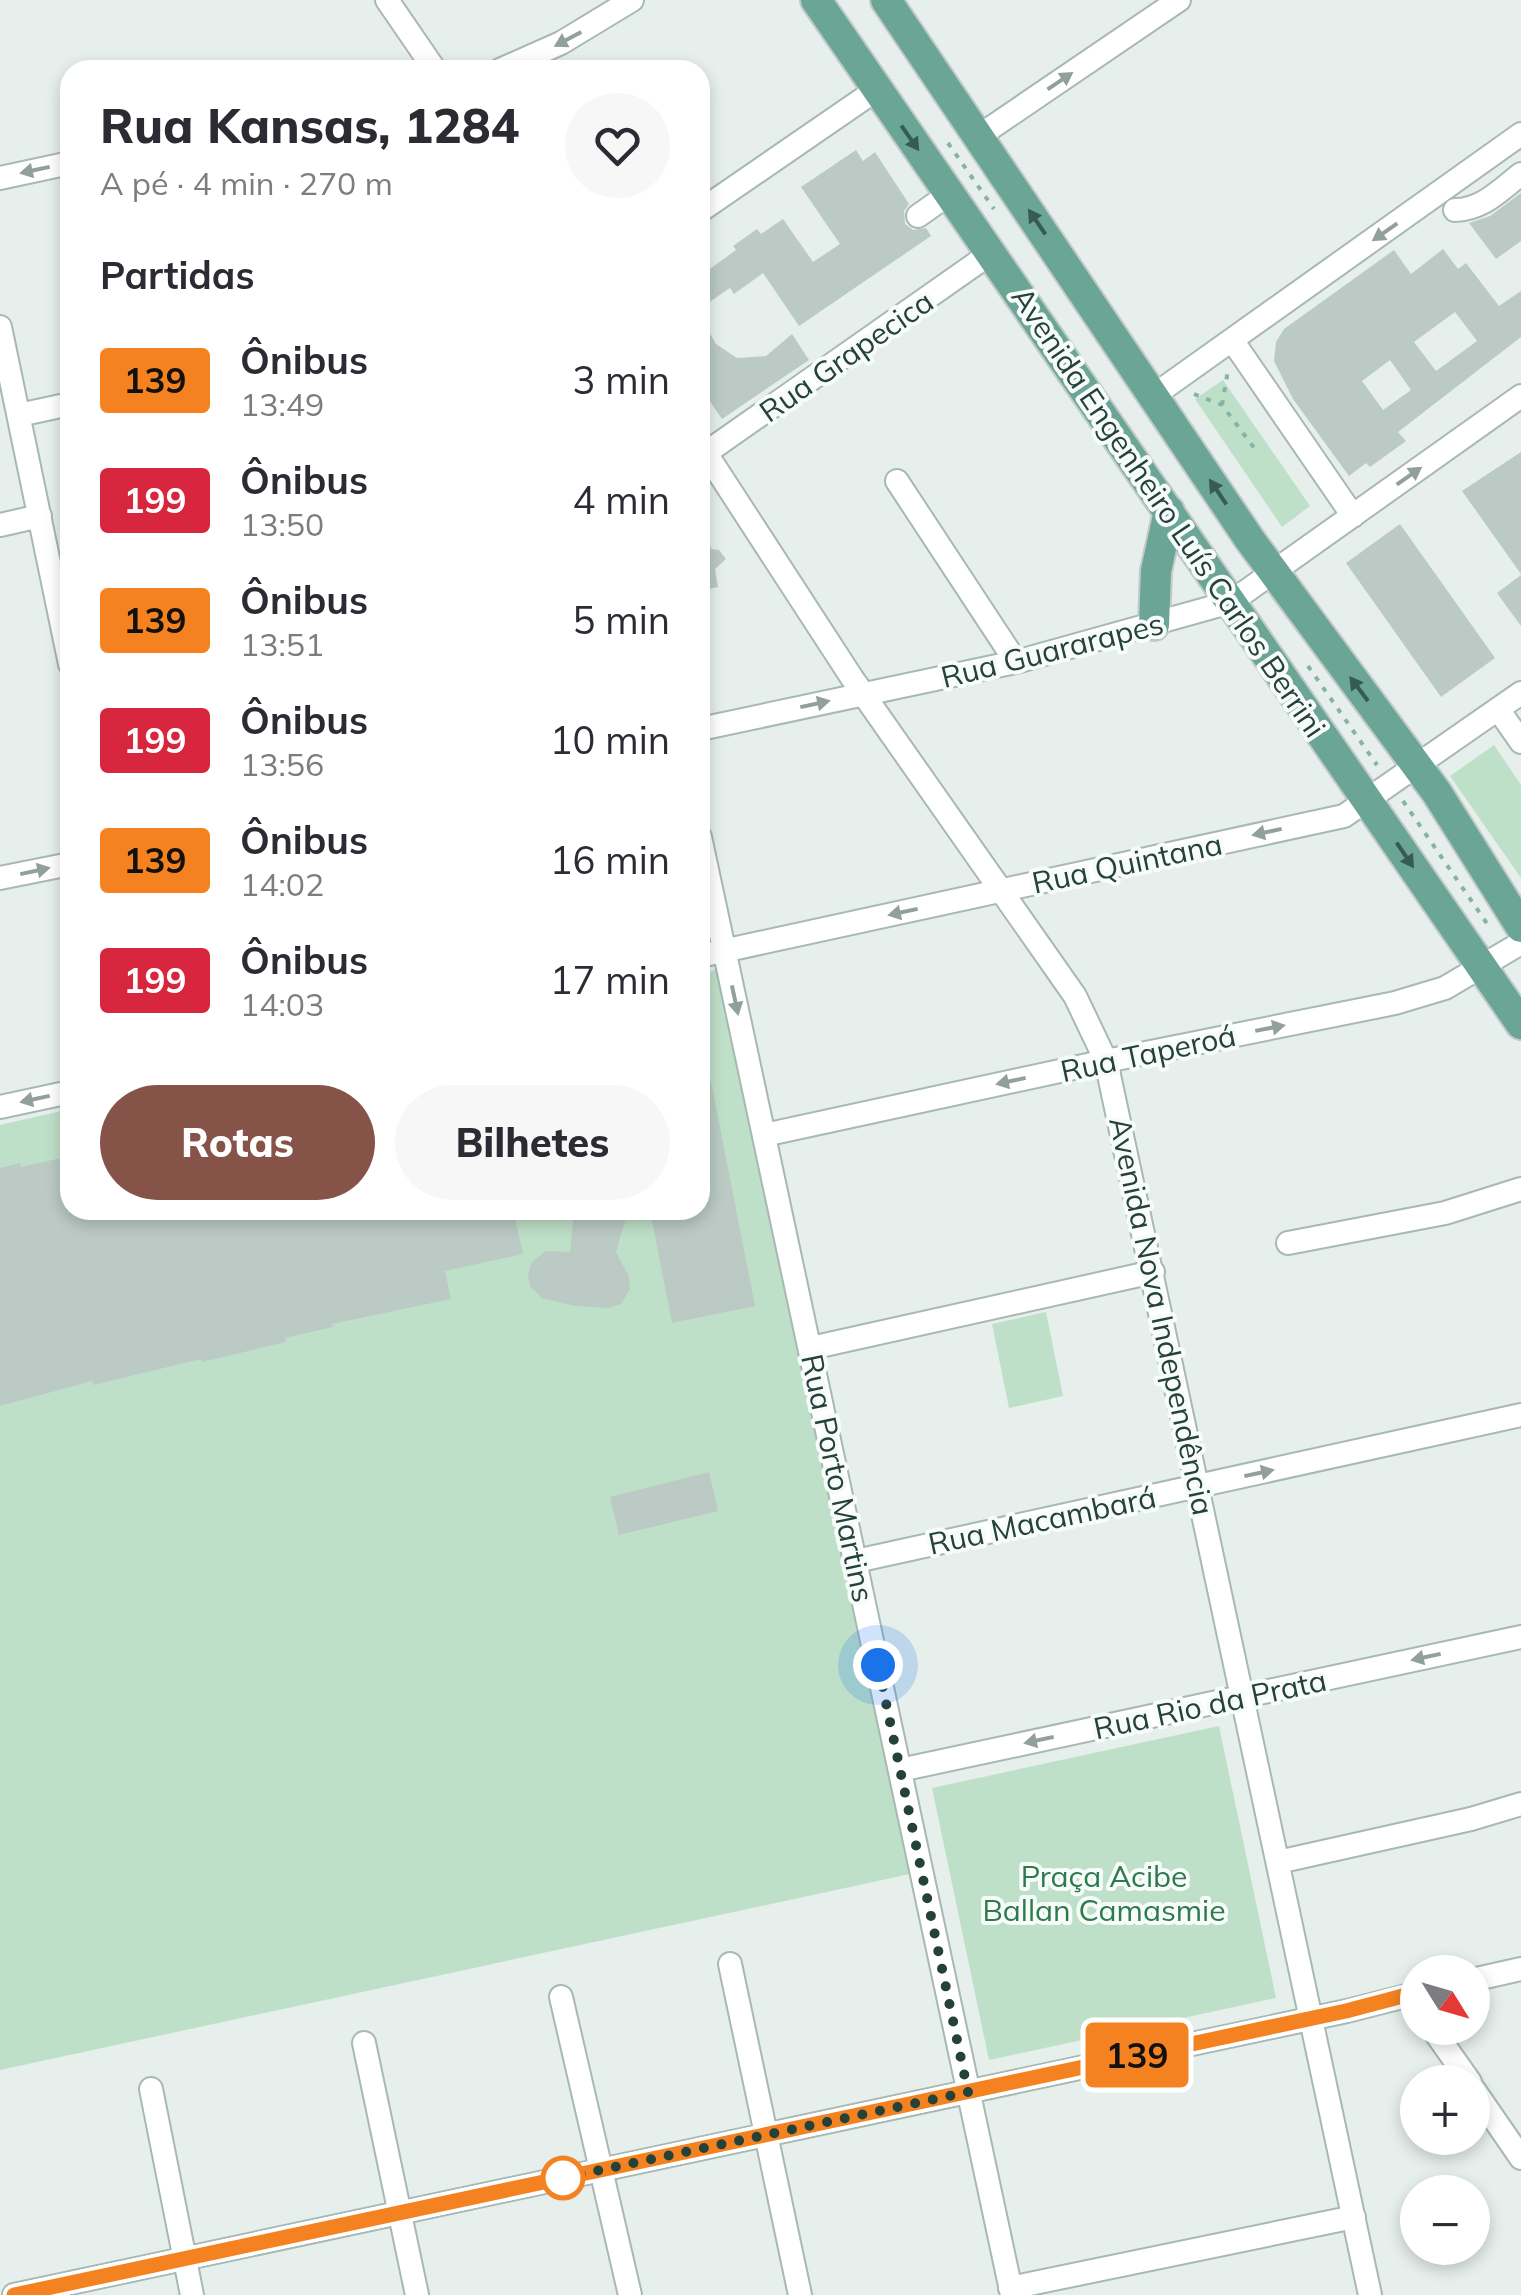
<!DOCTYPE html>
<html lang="pt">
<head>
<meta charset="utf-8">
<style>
  :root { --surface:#fff; --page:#f7f7f7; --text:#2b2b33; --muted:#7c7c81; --accent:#855347 }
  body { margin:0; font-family:Mulish,sans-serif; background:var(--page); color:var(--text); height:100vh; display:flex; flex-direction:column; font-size:38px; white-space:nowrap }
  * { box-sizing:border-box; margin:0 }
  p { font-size:32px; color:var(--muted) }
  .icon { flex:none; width:55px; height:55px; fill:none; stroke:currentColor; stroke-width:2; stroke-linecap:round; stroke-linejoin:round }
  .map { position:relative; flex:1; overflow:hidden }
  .sheet { position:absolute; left:60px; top:60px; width:650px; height:1160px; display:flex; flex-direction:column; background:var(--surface); border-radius:30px; box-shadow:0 5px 15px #0003 }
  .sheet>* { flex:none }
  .badge { padding:0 20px; border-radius:8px; font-size:35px; line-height:65px }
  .needle { width:65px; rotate:127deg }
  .tools { position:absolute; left:1400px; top:1955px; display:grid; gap:20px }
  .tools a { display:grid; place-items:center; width:90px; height:90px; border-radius:50%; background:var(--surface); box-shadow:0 5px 15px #0003; font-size:50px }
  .you { position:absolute; width:50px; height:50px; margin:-25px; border:8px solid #fff; border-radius:50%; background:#1a73e8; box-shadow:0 0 0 15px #1a73e833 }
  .map>.badge { position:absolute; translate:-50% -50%; box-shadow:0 0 0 5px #fff }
  h2 { padding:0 40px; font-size:38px; line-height:90px }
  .round { display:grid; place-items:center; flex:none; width:105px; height:105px; border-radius:52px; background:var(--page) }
  .headline { display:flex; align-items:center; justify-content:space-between; height:170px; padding:0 40px }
  h1 { font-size:48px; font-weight:800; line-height:75px }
  .cta { display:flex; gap:20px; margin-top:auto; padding:20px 40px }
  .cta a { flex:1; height:115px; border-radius:60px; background:var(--accent); color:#fff; font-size:40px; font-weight:800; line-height:115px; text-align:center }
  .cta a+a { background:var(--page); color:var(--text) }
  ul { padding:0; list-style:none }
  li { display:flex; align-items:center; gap:30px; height:120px; padding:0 40px }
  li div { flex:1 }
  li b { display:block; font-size:38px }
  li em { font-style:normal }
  li .badge { min-width:110px; font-weight:700; text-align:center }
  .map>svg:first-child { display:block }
</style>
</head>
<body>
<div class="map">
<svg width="1521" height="2295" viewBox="0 0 1521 2295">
  <rect width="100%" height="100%" fill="#e6efeb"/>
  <!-- green -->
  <path fill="#bfe0c8" d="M1223 380 1310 506 1282 527 1195 399Z
    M1494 745 1521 785V878L1450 776Z
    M720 969 910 1874 0 2070V1125L70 1109V1210H700V974Z
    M1046 1312 1063 1396 1009 1408 992 1324Z
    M1219 1726 1276 1998 989 2060 932 1788Z"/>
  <!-- building -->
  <path fill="#bbcac4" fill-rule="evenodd" d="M856 150 863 161 875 152 909 204 904 211 905 224 913 230 926 228 931 236 799 326 763 273 734 294 730 288 708 303 700 292V276L736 250 733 246 757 229 761 234 783 219 813 262 840 244 801 187Z
    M1521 193V241L1496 259 1469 223 1490 216Z
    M1443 249 1458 269 1466 263 1499 306 1521 291V337L1398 432 1406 441 1370 467 1366 463 1349 476 1293 399 1274 361 1276 342 1284 329 1394 250 1411 274ZM1455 312 1477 341 1436 371 1414 342ZM1390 360 1411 390 1383 410 1362 381Z
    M700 316 716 344 737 358 766 356 792 334 809 360 722 419 700 387Z
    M1521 452V574L1462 491Z
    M1400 524 1495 658 1441 697 1346 563Z
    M708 535 711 549 719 550 726 559 715 569 718 587 700 591V536Z
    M1521 575V626L1497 593Z
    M700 1066H708L755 1306 672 1323 650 1210H700Z
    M70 1156V1210H513L523 1254 445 1271 451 1299 332 1324 333 1327 285 1338 286 1342 202 1362 201 1359 93 1385 92 1381 0 1406V1168L20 1163 21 1167Z
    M574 1210H616L626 1218 616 1252 629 1277 630 1289 621 1304 609 1308 575 1306 542 1298 530 1287 528 1274 532 1262 546 1251 570 1252Z
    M709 1472 718 1511 619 1535 610 1497Z"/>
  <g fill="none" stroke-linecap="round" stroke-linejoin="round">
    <!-- minor casing -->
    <g stroke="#a8b8b2" stroke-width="26">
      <path id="minor" d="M387 0 435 70
        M500 70 561 43 632 0
        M979 136 1179 0
        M0 178 70 163
        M1455 210C1482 210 1500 190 1521 174
        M700 211 876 90
        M918 216 949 194
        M0 327 70 664
        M1232 340 1353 516
        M1153 396 1521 134
        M19 415 70 404
        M700 444 852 678 1075 996 1106 1061 1370 2295
        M700 457 991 253
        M897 481 1016 662
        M0 525 40 516
        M1498 709 1521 742
        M700 729 1016 662 1231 602 1521 396
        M700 837 1012 2295
        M0 878 70 864
        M700 956 1344 816 1521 693
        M0 1107 70 1092
        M764 1135 1106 1061 1395 1003 1445 988 1521 943
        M1288 1243 1445 1213 1521 1189
        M811 1348 1153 1272
        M856 1561 1521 1415
        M900 1770 1521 1637
        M1278 1862 1471 1819 1521 1804
        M730 1964 800 2295
        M1472 1980 1521 1969
        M561 1997 630 2295
        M1432 2028 1470 2082
        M364 2043 417 2295
        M1472 2087 1521 2158
        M151 2089 192 2295
        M1010 2288 1354 2217
        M14 2295 1347 2011 1418 1993"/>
    </g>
    <!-- major casing -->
    <g stroke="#c2cac8" stroke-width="34">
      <path id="major" d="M816 0 1521 1024
        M886 0 1250 540 1437 793 1521 927
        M1154 625 1156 571 1169 511"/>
    </g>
    <!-- path -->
    <path stroke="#86b3a5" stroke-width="4" stroke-dasharray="5 8" stroke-linecap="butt" d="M948 143 994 209
      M1194 394 1222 405 1255 449
      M1222 405 1228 370
      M1308 666 1377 765
      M1403 801 1488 925"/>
    <!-- minor -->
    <use href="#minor" stroke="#fff" stroke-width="22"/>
    <!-- major -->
    <use href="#major" stroke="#6aa596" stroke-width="30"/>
  </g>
  <!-- one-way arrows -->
  <defs><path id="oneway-solid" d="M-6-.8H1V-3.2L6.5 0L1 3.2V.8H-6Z" transform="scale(2.5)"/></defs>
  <g fill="#92a09c">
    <use href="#oneway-solid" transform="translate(568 39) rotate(152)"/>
    <use href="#oneway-solid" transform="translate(1060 81) rotate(-34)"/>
    <use href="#oneway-solid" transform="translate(35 170) rotate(168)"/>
    <use href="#oneway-solid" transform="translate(1385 232) rotate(145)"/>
    <use href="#oneway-solid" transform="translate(1409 476) rotate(-35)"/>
    <use href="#oneway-solid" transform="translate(815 704) rotate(-12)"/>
    <use href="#oneway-solid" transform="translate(1267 832) rotate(168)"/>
    <use href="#oneway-solid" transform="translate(35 871) rotate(-12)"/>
    <use href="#oneway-solid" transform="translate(903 912) rotate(168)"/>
    <use href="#oneway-solid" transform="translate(735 1000) rotate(78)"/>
    <use href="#oneway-solid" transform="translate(1270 1028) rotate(-11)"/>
    <use href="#oneway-solid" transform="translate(1011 1081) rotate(168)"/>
    <use href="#oneway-solid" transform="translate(35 1099) rotate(168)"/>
    <use href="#oneway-solid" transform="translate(1259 1473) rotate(-12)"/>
    <use href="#oneway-solid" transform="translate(1426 1657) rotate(168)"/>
    <use href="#oneway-solid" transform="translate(1039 1740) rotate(168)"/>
  </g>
  <g fill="#365b51">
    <use href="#oneway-solid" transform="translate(910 138) rotate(55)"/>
    <use href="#oneway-solid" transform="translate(1037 222) rotate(-124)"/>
    <use href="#oneway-solid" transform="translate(1218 492) rotate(-124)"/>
    <use href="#oneway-solid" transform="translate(1359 689) rotate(-127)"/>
    <use href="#oneway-solid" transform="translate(1405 855) rotate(56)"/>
  </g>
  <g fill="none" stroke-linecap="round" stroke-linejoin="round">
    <!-- line casing -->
    <g stroke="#fff" stroke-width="22">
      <path id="line" d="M14 2295 1346 2011 1418 1992"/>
    </g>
    <!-- line -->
    <use href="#line" stroke="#f58220" stroke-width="15"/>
    <!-- walk -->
    <path stroke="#24423a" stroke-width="10" stroke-dasharray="0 18" d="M563 2178 968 2092 878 1665"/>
  </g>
  <!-- markers -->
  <circle fill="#fff" stroke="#f58220" stroke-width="5" cx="563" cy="2178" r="20"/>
  <g text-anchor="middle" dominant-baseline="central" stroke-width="8" stroke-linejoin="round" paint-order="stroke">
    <!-- street labels -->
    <g font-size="30" fill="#24423a" stroke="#f7fbf9">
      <text transform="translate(846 356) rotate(-35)">Rua Grapecica</text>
      <text transform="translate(1169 512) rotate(56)">Avenida Engenheiro Luís Carlos Berrini</text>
      <text transform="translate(1052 650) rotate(-14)">Rua Guararapes</text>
      <text transform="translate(1127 863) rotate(-12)">Rua Quintana</text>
      <text transform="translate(1148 1053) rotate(-12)">Rua Taperoá</text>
      <text transform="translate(1162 1316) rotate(78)">Avenida Nova Independência</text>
      <text transform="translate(838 1478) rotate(78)">Rua Porto Martins</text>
      <text transform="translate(1042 1520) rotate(-12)">Rua Macambará</text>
      <text transform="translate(1210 1704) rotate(-12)">Rua Rio da Prata</text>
    </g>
    <!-- park labels -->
    <g font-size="30" fill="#2d7a4b" stroke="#f7fbf9">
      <text x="1104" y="1876">Praça Acibe<tspan x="1104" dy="34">Ballan Camasmie</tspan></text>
    </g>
  </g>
</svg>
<div class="tools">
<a><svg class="needle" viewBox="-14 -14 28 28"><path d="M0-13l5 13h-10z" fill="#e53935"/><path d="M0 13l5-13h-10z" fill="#7c7c81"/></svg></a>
<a>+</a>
<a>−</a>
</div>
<div class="you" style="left:878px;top:1665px"></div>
<b class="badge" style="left:1137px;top:2055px;background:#f58220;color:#111">139</b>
<section class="sheet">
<div class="headline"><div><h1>Rua Kansas, 1284</h1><p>A pé · 4 min · 270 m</p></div><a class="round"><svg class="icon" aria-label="heart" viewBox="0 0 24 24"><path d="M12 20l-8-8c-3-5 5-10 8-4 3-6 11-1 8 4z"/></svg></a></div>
<h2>Partidas</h2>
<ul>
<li><span class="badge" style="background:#f58220;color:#111">139</span><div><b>Ônibus</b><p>13:49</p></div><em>3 min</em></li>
<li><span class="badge" style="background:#d7263d;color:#fff">199</span><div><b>Ônibus</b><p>13:50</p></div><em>4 min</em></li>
<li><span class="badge" style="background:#f58220;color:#111">139</span><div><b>Ônibus</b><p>13:51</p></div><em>5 min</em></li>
<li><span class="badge" style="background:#d7263d;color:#fff">199</span><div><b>Ônibus</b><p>13:56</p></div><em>10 min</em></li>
<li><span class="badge" style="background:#f58220;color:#111">139</span><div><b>Ônibus</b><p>14:02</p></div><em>16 min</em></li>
<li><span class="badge" style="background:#d7263d;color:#fff">199</span><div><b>Ônibus</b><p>14:03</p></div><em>17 min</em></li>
</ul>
<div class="cta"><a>Rotas</a><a>Bilhetes</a></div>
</section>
</div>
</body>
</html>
